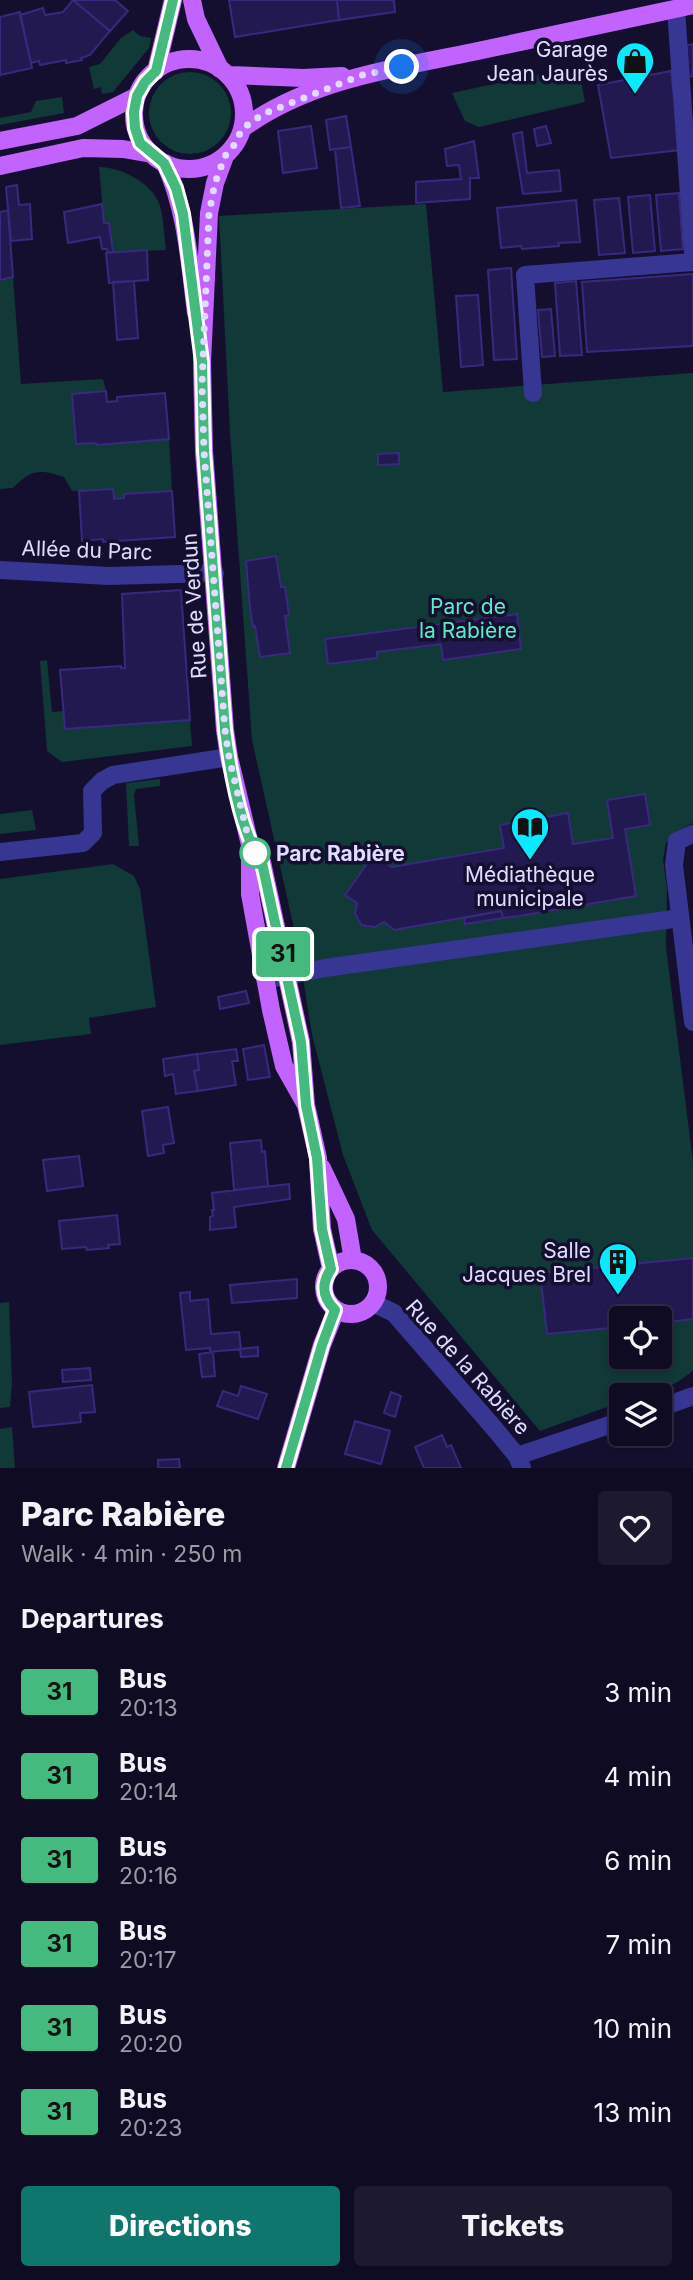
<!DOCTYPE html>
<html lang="en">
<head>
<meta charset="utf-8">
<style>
  :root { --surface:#0f0b22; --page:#1d192f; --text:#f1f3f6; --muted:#9b9ba5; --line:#2f2b40; --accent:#0f766e }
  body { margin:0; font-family:Inter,sans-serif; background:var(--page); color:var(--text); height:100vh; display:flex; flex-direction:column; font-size:26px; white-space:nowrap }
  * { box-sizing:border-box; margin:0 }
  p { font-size:23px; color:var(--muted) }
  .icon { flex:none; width:38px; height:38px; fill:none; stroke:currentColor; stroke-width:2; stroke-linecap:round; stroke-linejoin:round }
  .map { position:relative; height:1468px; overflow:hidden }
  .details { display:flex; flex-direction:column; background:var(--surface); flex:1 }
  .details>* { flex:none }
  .badge { padding:0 14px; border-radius:5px; font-size:24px; line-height:46px }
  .tools { position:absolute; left:609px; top:1306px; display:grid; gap:14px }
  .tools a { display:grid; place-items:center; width:63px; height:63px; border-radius:7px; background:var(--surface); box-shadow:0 4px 10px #0003,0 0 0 2px var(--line); font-size:35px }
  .you { position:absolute; width:35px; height:35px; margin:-18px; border:5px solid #fff; border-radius:50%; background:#1a73e8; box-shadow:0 0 0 10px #1a73e833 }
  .map>.badge { position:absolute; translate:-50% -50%; box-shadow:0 0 0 4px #fff }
  h2 { padding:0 21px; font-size:26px; line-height:63px }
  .round { display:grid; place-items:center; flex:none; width:74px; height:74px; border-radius:7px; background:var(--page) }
  .overview { display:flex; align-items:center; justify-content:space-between; height:119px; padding:0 21px }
  h1 { font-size:33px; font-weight:800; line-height:52px }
  .cta { display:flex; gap:14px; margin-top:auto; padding:14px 21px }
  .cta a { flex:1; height:80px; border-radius:7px; background:var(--accent); color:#fff; font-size:28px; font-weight:800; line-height:80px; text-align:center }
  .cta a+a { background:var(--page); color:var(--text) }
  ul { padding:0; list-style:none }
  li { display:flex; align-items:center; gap:21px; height:84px; padding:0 21px }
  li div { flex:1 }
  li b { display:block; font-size:26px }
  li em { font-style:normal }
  li .badge { min-width:77px; font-weight:700; text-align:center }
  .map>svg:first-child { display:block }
</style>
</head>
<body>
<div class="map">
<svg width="693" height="1468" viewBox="0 0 693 1468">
  <rect width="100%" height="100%" fill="#140f2e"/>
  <!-- green -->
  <path fill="#113937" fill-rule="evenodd" d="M133 30 140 36 151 38 149 48 113 92 102 94 101 87 94 89 89 67 100 64 121 38Z
    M578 66 585 102 479 127 465 121 452 93Z
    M149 113a41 41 0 1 1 82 0a41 41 0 1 1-82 0Z
    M62 97 64 113 0 125V118L31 112 36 101Z
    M99 167C121 167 153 183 160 206 164 220 164 236 166 250L113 252 109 223H104Z
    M426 204 443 392 693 373V823L674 833 666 843 663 859 667 889 666 947 693 1162V1370C674 1389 647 1395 621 1395V1402L540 1431 372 1230 343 1155 312 1035 298 946 252 740 230 432 219 216ZM621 1318H660V1356H621Z
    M13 277 21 384 103 379 106 391 72 394 76 444 96 443 97 445 169 439 172 491 124 494V498L114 499 113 489 72 491 64 477C40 469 31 469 13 488L0 489V280Z
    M47 660 52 712 63 711 65 729 190 720 192 746 62 762 47 751 40 661Z
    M160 779V786L136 789 134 795 139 846H129L126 783Z
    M32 810 36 830 0 834V814Z
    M113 864 134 876 140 889 156 1007 89 1018 91 1034 0 1045V879Z
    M9 1302 12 1384 10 1407 0 1408V1303Z
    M12 1427 15 1468H0V1429Z"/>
  <!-- building -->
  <path fill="#231951" stroke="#38297f" stroke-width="2" d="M73 0 110 31 90 55 81 58 82 60 66 63V60L40 65 39 61 31 63 20 15 43 8 45 15 63 12Z
    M73 0H115L128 11 110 31Z
    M229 0H337L339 20 235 37Z
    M337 0H394L395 12 339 20Z
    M20 12 32 68 0 75V17Z
    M693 44V76L687 77 684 46Z
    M671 71 680 150 611 158 598 85Z
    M346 116 351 147 330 150 326 120Z
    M311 126 317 168 283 173 278 131Z
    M546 126 551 143 537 146 534 129Z
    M522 132 527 173 559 170 561 191 523 194 513 134Z
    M474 141 479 178H470V199L416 203V182L461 179 459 165 447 166 445 149Z
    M351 147 360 206 341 208 335 149Z
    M17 185 19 205 30 204 32 239 11 241 6 187Z
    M679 193 683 249 661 251 656 195Z
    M650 195 655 251 633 253 628 197Z
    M619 198 625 253 599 255 594 200Z
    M576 200 580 242 558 243 559 246 522 249 521 246 501 248 497 208Z
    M102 204 104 223H109L113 252 108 253 107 249H102L100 237 68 243 64 212Z
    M8 210 13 277 0 280V212Z
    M147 250 148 280 109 283 106 253Z
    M511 268 517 359 494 360 488 270Z
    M693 274V346L587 352 582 282Z
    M134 281 138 338 117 340 113 282Z
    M576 281 582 355 560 356 555 283Z
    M478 295 483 365 461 367 456 296Z
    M551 309 555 356 542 357 538 310Z
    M106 391 107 402 117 401V397L165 393 169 439 97 445 96 443 76 444 72 394Z
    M399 453V464L378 465V454Z
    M113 489 114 499 124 498V494L172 491 175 537 103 542V539L82 541 79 491Z
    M276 556 281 587H285L289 615 285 616 290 653 260 657 255 626 253 627 250 608 246 561Z
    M181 590 190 720 65 729 60 670 121 666V668H125L122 594Z
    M517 614 521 649 443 660 441 644 377 652V658L328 664 325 639Z
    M645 794 650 825 625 829 636 896 519 916 503 918 501 911 394 930 384 922 375 927 361 925 355 913 357 903 345 895 373 855 392 867 504 848 500 825 568 813 573 844 613 838 607 800Z
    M501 911 503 918 465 924 464 918Z
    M246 991 249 1003 220 1009 218 997Z
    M264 1045 270 1077 248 1080 243 1049Z
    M236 1049 238 1061H232L236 1085 198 1091 194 1071 199 1070 197 1054Z
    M197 1054 199 1070 194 1071 198 1091 176 1094 173 1074 165 1076 163 1059Z
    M168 1107 174 1143 163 1145 164 1153 148 1156 142 1111Z
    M261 1140 262 1152 265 1151 268 1186 234 1190 230 1143Z
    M79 1156 83 1186 47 1191 43 1160Z
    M289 1184 290 1199 234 1207 236 1227 210 1230V1217L213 1216 212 1210H214L212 1193Z
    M117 1215 120 1244 108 1245 109 1248 87 1250 86 1247 62 1249 59 1221Z
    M693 1258V1319L660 1323V1318H621V1327L547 1334 540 1273Z
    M297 1279V1298L232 1303 230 1285Z
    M190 1292V1301L208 1299 211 1334 239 1332 241 1349 210 1352V1348L186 1350 180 1293Z
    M258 1347V1356L241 1357 240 1349Z
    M213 1352 215 1376 202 1377 199 1354Z
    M90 1368 91 1380 63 1382 62 1370Z
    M92 1385 95 1412 80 1413 81 1422 33 1427 29 1392Z
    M241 1386 267 1394 258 1419 217 1406 223 1391 238 1396Z
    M391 1392 401 1396 395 1417 384 1413Z
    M355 1421 390 1431 381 1464 345 1454Z
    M442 1435 447 1447 451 1445 461 1468H424L415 1447Z
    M179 1459 180 1468H158V1460Z"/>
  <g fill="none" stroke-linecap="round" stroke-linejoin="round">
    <!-- minor -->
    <path stroke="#373692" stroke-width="18" d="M676 9 693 252
      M533 393 525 275 693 262
      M0 570 109 576 215 573
      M693 834 677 841 674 865 693 1022
      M0 852 83 843 93 833 92 791 102 781 113 775 229 757
      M265 980 325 968 680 918
      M373 1303 394 1313 494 1428 517 1456 522 1468
      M660 1408 693 1396
      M517 1456 621 1421"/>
    <!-- major -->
    <path stroke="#c263ff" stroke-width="18" d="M192 0 196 19 220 69
      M134 114a55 55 0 1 1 110 0a55 55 0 1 1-110 0Z
      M156 71 173 0
      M230 75 303 78 342 76
      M242 129C308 80 395 68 473 52 547 36 620 21 693 5
      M0 141 77 126 137 96
      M225 156 215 183 209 213 202 362 204 451 225 730 229 757 250 845V894L271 1010 284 1066 306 1105
      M165 163C187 213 189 260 196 313
      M0 166 83 148 123 149 152 154
      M250 845 262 862 301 1042 306 1105 318 1158 322 1229 331 1269
      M322 1168 346 1219 353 1260
      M324 1287a27 27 0 1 1 54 0a27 27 0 1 1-54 0Z
      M286 1468 322 1345 336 1310"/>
  </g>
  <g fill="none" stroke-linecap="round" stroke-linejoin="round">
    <!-- line casing -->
    <g stroke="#fff" stroke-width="16">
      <path id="line" d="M173 0 156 71 145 82 137 96 134 112 135 128 140 143 164 163 176 188 183 214 202 362 204 451 225 730C230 768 240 832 262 863L301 1042 306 1105 317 1158 322 1229 331 1269C321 1284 322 1297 335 1310L322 1345 286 1468"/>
    </g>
    <!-- line -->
    <use href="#line" stroke="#44ba7f" stroke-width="10"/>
    <!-- walk -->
    <path stroke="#e0dcff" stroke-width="7" stroke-dasharray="0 12.6" d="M255 853 250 845 229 757 225 730 204 451 202 384 209 213 215 183 225 156 235 144 242 129 263 114 362 75 402 67"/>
  </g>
  <!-- icons -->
  <defs>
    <g id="shop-pin" transform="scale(2.0125)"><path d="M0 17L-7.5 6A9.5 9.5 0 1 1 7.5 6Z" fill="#08ebff" stroke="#140f2e"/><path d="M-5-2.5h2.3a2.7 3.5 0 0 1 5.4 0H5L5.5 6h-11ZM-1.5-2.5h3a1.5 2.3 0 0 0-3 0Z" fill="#111"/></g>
    <g id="library-pin" transform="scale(2.0125)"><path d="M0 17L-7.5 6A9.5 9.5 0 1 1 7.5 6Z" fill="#08ebff" stroke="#140f2e"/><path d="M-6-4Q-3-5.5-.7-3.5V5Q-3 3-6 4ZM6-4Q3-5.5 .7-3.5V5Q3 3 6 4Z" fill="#111"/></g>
    <g id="building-pin" transform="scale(2.0125)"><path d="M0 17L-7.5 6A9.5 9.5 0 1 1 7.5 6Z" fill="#08ebff" stroke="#140f2e"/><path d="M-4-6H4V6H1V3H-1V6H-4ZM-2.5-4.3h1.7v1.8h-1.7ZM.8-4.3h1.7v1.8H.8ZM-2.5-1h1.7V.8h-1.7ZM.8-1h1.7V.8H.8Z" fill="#111"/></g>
  </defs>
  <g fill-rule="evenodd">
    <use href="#shop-pin" x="635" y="61"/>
    <use href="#library-pin" x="530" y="827"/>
    <use href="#building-pin" x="618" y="1262"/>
  </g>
  <!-- markers -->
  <circle fill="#fff" stroke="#44ba7f" stroke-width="3.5" cx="255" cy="853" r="14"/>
  <g text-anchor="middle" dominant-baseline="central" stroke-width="7" stroke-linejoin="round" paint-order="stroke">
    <!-- poi labels -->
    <g font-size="21" fill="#e0dcff" stroke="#140f2e" text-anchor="end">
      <text x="608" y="49">Garage<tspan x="608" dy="24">Jean Jaurès</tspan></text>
      <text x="530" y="874" text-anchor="middle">Médiathèque<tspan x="530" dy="24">municipale</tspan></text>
      <text x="591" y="1250">Salle<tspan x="591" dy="24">Jacques Brel</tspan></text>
    </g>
    <!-- street labels -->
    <g font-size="21" fill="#e0dcff" stroke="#140f2e">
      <text transform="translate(87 550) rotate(2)">Allée du Parc</text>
      <text transform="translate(194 606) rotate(-94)">Rue de Verdun</text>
      <text transform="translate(468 1367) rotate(48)">Rue de la Rabière</text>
    </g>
    <!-- park labels -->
    <g font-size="21" fill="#5becc5" stroke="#140f2e">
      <text x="468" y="606">Parc de<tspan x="468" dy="24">la Rabière</tspan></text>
    </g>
    <!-- stop labels -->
    <g font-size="21" font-weight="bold" fill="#e0dcff" stroke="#140f2e" text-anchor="start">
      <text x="276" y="853">Parc Rabière</text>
    </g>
  </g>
</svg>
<div class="tools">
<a><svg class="icon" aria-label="locate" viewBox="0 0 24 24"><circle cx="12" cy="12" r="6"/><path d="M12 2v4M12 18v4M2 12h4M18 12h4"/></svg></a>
<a><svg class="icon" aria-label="layers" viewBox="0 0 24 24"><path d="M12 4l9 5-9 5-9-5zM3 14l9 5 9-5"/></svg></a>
</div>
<div class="you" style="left:402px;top:67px"></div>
<b class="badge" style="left:283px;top:954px;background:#44ba7f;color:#111">31</b>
</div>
<section class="details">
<div class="overview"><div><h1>Parc Rabière</h1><p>Walk · 4 min · 250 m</p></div><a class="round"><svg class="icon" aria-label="heart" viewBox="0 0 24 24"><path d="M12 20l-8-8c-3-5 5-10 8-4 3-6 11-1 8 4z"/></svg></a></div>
<h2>Departures</h2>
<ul>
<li><span class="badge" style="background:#44ba7f;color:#111">31</span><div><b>Bus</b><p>20:13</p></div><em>3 min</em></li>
<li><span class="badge" style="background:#44ba7f;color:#111">31</span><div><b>Bus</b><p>20:14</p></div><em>4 min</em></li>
<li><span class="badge" style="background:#44ba7f;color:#111">31</span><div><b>Bus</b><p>20:16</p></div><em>6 min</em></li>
<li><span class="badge" style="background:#44ba7f;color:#111">31</span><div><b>Bus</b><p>20:17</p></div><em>7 min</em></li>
<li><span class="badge" style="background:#44ba7f;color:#111">31</span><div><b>Bus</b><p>20:20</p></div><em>10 min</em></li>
<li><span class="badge" style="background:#44ba7f;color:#111">31</span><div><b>Bus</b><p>20:23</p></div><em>13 min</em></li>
</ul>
<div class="cta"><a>Directions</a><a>Tickets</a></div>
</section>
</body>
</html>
